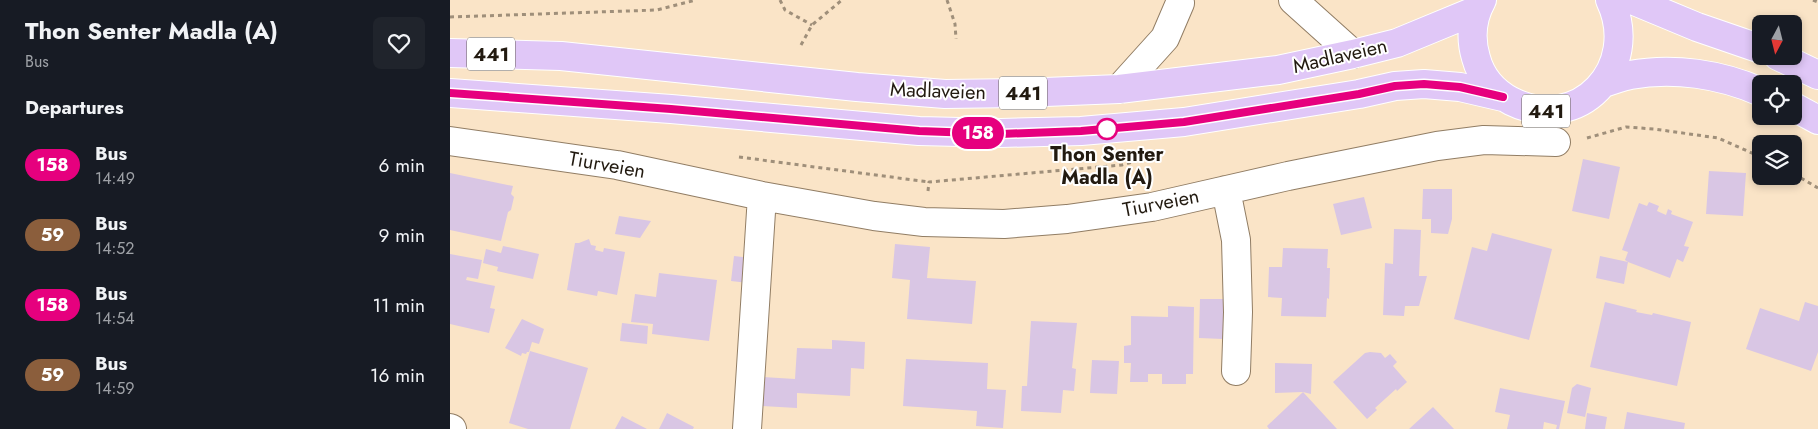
<!DOCTYPE html>
<html lang="en">
<head>
<meta charset="utf-8">
<style>
  :root { --surface:#171b24; --page:#20242c; --text:#f1f3f6; --muted:#9ea1a6 }
  body { margin:0; font-family:Jost,sans-serif; background:var(--page); color:var(--text); height:100vh; display:flex; flex-direction:column; font-size:19px; white-space:nowrap }
  * { box-sizing:border-box; margin:0 }
  p { font-size:16px; color:var(--muted) }
  .icon { flex:none; width:28px; height:28px; fill:none; stroke:currentColor; stroke-width:2; stroke-linecap:round; stroke-linejoin:round }
  .map { position:relative; flex:1; overflow:hidden }
  .panel { display:flex; flex-direction:column; background:var(--surface); width:450px }
  .panel>* { flex:none }
  .badge { padding:0 10px; border-radius:16px; font-size:18px; line-height:32px }
  .needle { width:32px; rotate:187deg }
  .tools { position:absolute; left:1302px; top:15px; display:grid; gap:10px }
  .tools a { display:grid; place-items:center; width:50px; height:50px; border-radius:8px; background:var(--surface); box-shadow:0 2px 8px #0003; font-size:25px }
  .map>.badge { position:absolute; translate:-50% -50%; box-shadow:0 0 0 2px #fff }
  h2 { padding:0 25px; font-size:19px; line-height:45px }
  .round { display:grid; place-items:center; flex:none; width:52px; height:52px; border-radius:8px; background:var(--page) }
  .headline { display:flex; align-items:center; justify-content:space-between; height:85px; padding:0 25px }
  h1 { font-size:24px; font-weight:700; line-height:38px }
  ul { padding:0; list-style:none }
  li { display:flex; align-items:center; gap:15px; height:70px; padding:0 25px }
  li div { flex:1 }
  li b { display:block; font-size:19px }
  li em { font-style:normal }
  li .badge { min-width:55px; font-weight:700; text-align:center }
  main { display:flex; flex:1; min-height:0 }
  .map>svg:first-child { display:block }
</style>
</head>
<body>
<main>
<section class="panel">
<div class="headline"><div><h1>Thon Senter Madla (A)</h1><p>Bus</p></div><a class="round"><svg class="icon" aria-label="heart" viewBox="0 0 24 24"><path d="M12 20l-8-8c-3-5 5-10 8-4 3-6 11-1 8 4z"/></svg></a></div>
<h2>Departures</h2>
<ul>
<li><span class="badge" style="background:#e6007e;color:#fff">158</span><div><b>Bus</b><p>14:49</p></div><em>6 min</em></li>
<li><span class="badge" style="background:#8b5e3c;color:#fff">59</span><div><b>Bus</b><p>14:52</p></div><em>9 min</em></li>
<li><span class="badge" style="background:#e6007e;color:#fff">158</span><div><b>Bus</b><p>14:54</p></div><em>11 min</em></li>
<li><span class="badge" style="background:#8b5e3c;color:#fff">59</span><div><b>Bus</b><p>14:59</p></div><em>16 min</em></li>
</ul>
</section>
<div class="map">
<svg width="1368" height="429" viewBox="0 0 1368 429">
  <rect width="100%" height="100%" fill="#fae4c7"/>
  <!-- building -->
  <path fill="#d9c6e4" d="M1133 159 1170 167 1159 219 1122 211Z
    M1259 171 1296 173 1293 216 1256 214Z
    M0 173 63 186 61 194 64 197 61 210 58 212 51 241 0 230Z
    M973 189H1002V219L998 234 981 233V219H972Z
    M914 197 922 228 891 235 883 204Z
    M1199 202 1209 206 1207 211 1216 215 1218 209 1222 211 1221 214 1243 222 1234 246 1239 247 1233 262 1227 259 1220 278 1178 262 1174 284 1146 278 1150 256 1178 262 1175 260 1178 252 1172 250 1189 203 1197 206Z
    M169 216 201 221 190 238 165 234Z
    M944 229 971 230 969 276H977L969 306H955L954 316 933 315 935 263 943 264Z
    M1042 233 1102 249 1079 340 1004 319 1022 247 1037 251Z
    M139 239 141 245 146 246 145 250 153 252 154 248 175 252 167 295 148 291 147 296 117 290 125 243H129Z
    M445 244 480 247 477 278 526 281 522 324 457 319 460 280 442 278Z
    M53 246 89 254 83 279 47 271 48 267 33 263 36 249 51 253Z
    M833 248 878 249 877 268H880L879 299 877 298 876 317 831 316 832 298 818 297 819 267H832Z
    M0 254 32 260 28 279 17 277 16 280 45 286 40 308 45 309 39 333 0 324Z
    M284 256 301 258 298 283 281 281Z
    M209 273 267 280 259 341 202 334 203 324 181 322 185 294 206 297Z
    M750 299H774L773 339 749 338Z
    M1155 302 1187 310 1186 312 1202 315 1203 313 1241 322 1227 386 1140 367Z
    M1355 302 1368 306V352L1361 371 1296 349 1310 308 1349 321Z
    M718 306 744 307 743 374H736V384H712V374H698V382H680L681 363H674V346L681 345V316L718 317Z
    M72 319 94 329 89 344 82 342 79 352H77L76 354 72 353 71 356 55 348Z
    M581 321 627 323 622 368 626 369 624 391 613 390 611 413 571 411 572 386H577Z
    M172 323 198 326 197 344 170 341Z
    M382 340 415 342 414 369 401 368 400 396 347 393V408L312 406 313 377 345 379 347 348 382 349Z
    M80 351 138 368 120 429H78L59 423Z
    M920 352 931 353 935 358 940 354 947 362 943 366 957 382 947 391 946 389 925 408 927 410 917 419 883 382 915 353Z
    M456 359 538 363 537 389 556 390 553 428 526 426 527 411 453 406Z
    M642 360 669 361 667 394 640 393Z
    M825 363 862 364 861 394 853 392 887 429H819L817 426 853 392 825 393Z
    M1127 384 1141 388 1135 417 1117 413 1122 388Z
    M1050 388 1115 401 1109 429H1106L1107 425 1094 422 1093 429H1057L1060 415 1045 412Z
    M983 407 1004 429H959Z
    M1177 412 1235 423 1234 429H1174Z
    M217 413 244 427 243 429H209Z
    M1137 413 1157 417 1155 429H1135Z
    M172 416 197 429H165Z"/>
  <g fill="none" stroke-linecap="round" stroke-linejoin="round">
    <!-- minor casing -->
    <g stroke="#917d64" stroke-width="30">
      <path id="minor" d="M843 0 903 54
        M669 89 715 38 730 3
        M0 141 167 165 312 196 424 216 474 222 554 224 617 219 702 207 838 176 987 146 1034 140 1106 142
        M776 190 786 240 788 312 786 371
        M0 428 2 429
        M297 429 312 196"/>
    </g>
    <!-- major casing -->
    <g stroke="#fff" stroke-width="30">
      <path id="major" d="M1032 0C1022 18 1020 38 1026 58 1031 77 1044 92 1061 101 1129 135 1192 67 1160 0
        M1182 0 1247 27 1311 49
        M0 53 111 56 407 87 495 94 571 93 669 89 828 70 903 54 947 43 1027 10
        M1328 56 1368 75
        M1154 83C1162 80 1171 77 1180 75 1223 67 1271 74 1311 92
        M0 93 221 109 469 131 551 133 631 131 734 122 909 94 945 86 974 84 1010 87 1053 97
        M1344 107 1368 120"/>
    </g>
    <!-- path -->
    <path stroke="#9f8f7a" stroke-width="3" stroke-dasharray="4 4" stroke-linecap="butt" d="M330 0 335 10 362 25
      M497 0 505 24 506 39
      M1363 0 1368 2
      M0 17 207 10 246 0
      M351 45 362 25 392 0
      M1137 138 1176 127 1204 129 1268 138 1311 157
      M289 157 479 182
      M1344 174 1368 188
      M478 191 479 182 672 165 697 158"/>
    <!-- minor -->
    <use href="#minor" stroke="#fff" stroke-width="28"/>
    <!-- major -->
    <use href="#major" stroke="#e0c7f7" stroke-width="28"/>
  </g>
  <g fill="none" stroke-linecap="round" stroke-linejoin="round">
    <!-- line casing -->
    <g stroke="#fff" stroke-width="11">
      <path id="line" d="M0 93 221 109 469 131 551 134 631 131 734 122 909 94 945 86 974 84 1010 87 1053 97"/>
    </g>
    <!-- line -->
    <use href="#line" stroke="#e6007e" stroke-width="8"/>
  </g>
  <!-- markers -->
  <circle fill="#fff" stroke="#e6007e" stroke-width="2.5" cx="657" cy="129" r="10"/>
  <g text-anchor="middle" dominant-baseline="central" stroke-width="4" stroke-linejoin="round" paint-order="stroke">
    <!-- shield labels -->
    <g fill="#fff" stroke="#645f58" stroke-width="1">
      <rect x="17" y="37.5" width="48" height="33" rx="4"/>
      <rect x="549" y="76.5" width="48" height="33" rx="4"/>
      <rect x="1072" y="94.5" width="48" height="33" rx="4"/>
    </g>
    <g font-size="19" font-weight="bold" fill="#221a10">
      <text x="41" y="54">441</text>
      <text x="573" y="93">441</text>
      <text x="1096" y="111">441</text>
    </g>
    <!-- street labels -->
    <g font-size="20" fill="#221a10" stroke="#fff">
      <text transform="translate(890 56) rotate(-13)">Madlaveien</text>
      <text transform="translate(488 91) rotate(2)">Madlaveien</text>
      <text transform="translate(157 165) rotate(10)">Tiurveien</text>
      <text transform="translate(711 203) rotate(-11)">Tiurveien</text>
    </g>
    <!-- stop labels -->
    <g font-size="20" font-weight="bold" fill="#221a10" stroke="#fff">
      <text x="657" y="154">Thon Senter<tspan x="657" dy="23">Madla (A)</tspan></text>
    </g>
  </g>
</svg>
<div class="tools">
<a><svg class="needle" viewBox="-14 -14 28 28"><path d="M0-13l5 13h-10z" fill="#e53935"/><path d="M0 13l5-13h-10z" fill="#9ea1a6"/></svg></a>
<a><svg class="icon" aria-label="locate" viewBox="0 0 24 24"><circle cx="12" cy="12" r="6"/><path d="M12 2v4M12 18v4M2 12h4M18 12h4"/></svg></a>
<a><svg class="icon" aria-label="layers" viewBox="0 0 24 24"><path d="M12 4l9 5-9 5-9-5zM3 14l9 5 9-5"/></svg></a>
</div>
<b class="badge" style="left:528px;top:133px;background:#e6007e;color:#fff">158</b>
</div>
</main>
</body>
</html>
